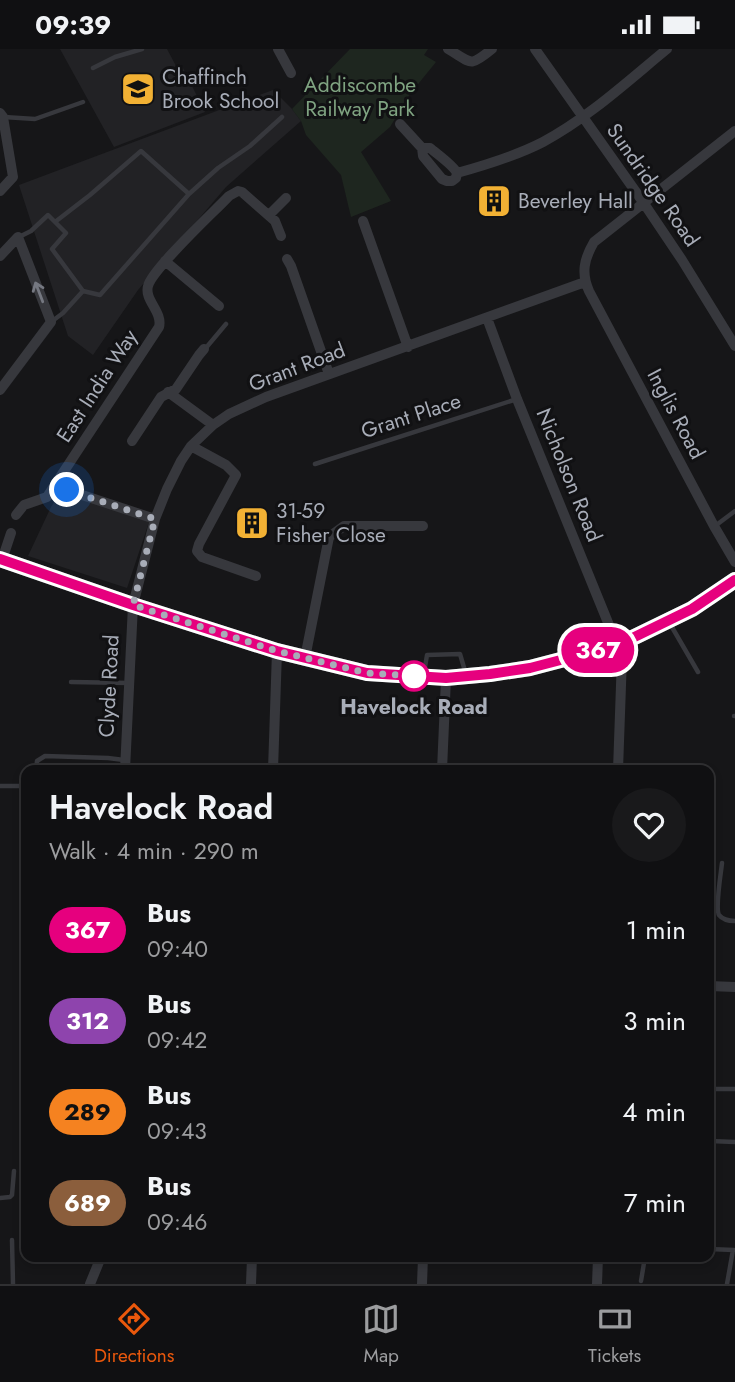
<!DOCTYPE html>
<html lang="en">
<head>
<meta charset="utf-8">
<style>
  :root { --surface:#101012; --page:#19191b; --text:#f1f3f6; --muted:#9c9d9f; --line:#303032; --accent:#ea580c }
  body { margin:0; font-family:Jost,sans-serif; background:var(--page); color:var(--text); height:100vh; display:flex; flex-direction:column; font-size:26px; white-space:nowrap }
  * { box-sizing:border-box; margin:0 }
  p { font-size:23px; color:var(--muted) }
  .icon { flex:none; width:38px; height:38px; fill:none; stroke:currentColor; stroke-width:2; stroke-linecap:round; stroke-linejoin:round }
  .map { position:relative; flex:1; overflow:hidden }
  .drawer { position:absolute; left:21px; top:716px; width:693px; height:497px; display:flex; flex-direction:column; background:var(--surface); border-radius:14px; box-shadow:0 4px 10px #0003,0 0 0 2px var(--line) }
  .drawer>* { flex:none }
  .badge { padding:0 14px; border-radius:23px; font-size:24px; line-height:46px }
  .you { position:absolute; width:35px; height:35px; margin:-18px; border:5px solid #fff; border-radius:50%; background:#1a73e8; box-shadow:0 0 0 10px #1a73e833 }
  .map>.badge { position:absolute; translate:-50% -50%; box-shadow:0 0 0 4px #fff }
  .round { display:grid; place-items:center; flex:none; width:74px; height:74px; border-radius:37px; background:var(--page) }
  .summary { display:flex; align-items:center; justify-content:space-between; height:119px; padding:0 28px }
  h1 { font-size:33px; font-weight:600; line-height:52px }
  ul { padding:0; list-style:none }
  li { display:flex; align-items:center; gap:21px; height:91px; padding:0 28px }
  li div { flex:1 }
  li b { display:block; font-size:26px }
  li em { font-style:normal }
  li .badge { min-width:77px; font-weight:700; text-align:center }
  .status { display:flex; justify-content:space-between; align-items:center; height:49px; padding:0 35px; background:var(--surface); direction:ltr }
  .status svg { height:19px; fill:currentColor }
  .tab-bar { display:flex; justify-content:space-around; align-items:center; height:98px; border-top:2px solid var(--line); background:var(--surface); font-size:19px; color:var(--muted) }
  .tab-bar a { display:grid; justify-items:center; gap:4px }
  .tab-bar .on { color:var(--accent) }
  .map>svg:first-child { display:block }
</style>
</head>
<body>
<div class="status"><b>09:39</b><svg viewBox="0 0 49 12"><path d="M0 12V9h3v3zM5 12V6h3v6zM10 12V3h3v9zM15 12V0h3v12zM26 1h20v11H26zM47 4h2v5h-2z"/></svg></div>
<div class="map">
<svg width="735" height="1235" viewBox="0 0 735 1235">
  <rect width="100%" height="100%" fill="#161618"/>
  <!-- built -->
  <path fill="#222225" d="M60 0H167L176 17 181 15 205 63 114 98Z
    M273 41 292 60 301 72 226 138 138 241 93 306 68 287 19 136Z
    M62 441 150 470 127 539 28 507 51 458Z"/>
  <!-- green -->
  <path fill="#1e261f" d="M350 0H428L424 6 436 13 410 45 390 78 361 103 391 152 351 168 341 126 306 86 301 72 292 60Z"/>
  <g fill="none" stroke-linecap="round" stroke-linejoin="round">
    <!-- lane -->
    <path stroke="#37383d" stroke-width="4.5" d="M93 19 115 8 142 0
      M4 68 35 70 83 53
      M189 145 218 119 250 97 282 68
      M19 188 31 182 48 166 66 184 52 200 83 242 100 246 189 145 141 102 90 146 55 173
      M51 273 63 264 83 242
      M205 300 226 275
      M315 415 517 350
      M715 477 735 462
      M669 573 698 623
      M424 624 427 606 460 605 465 622
      M71 633 129 634
      M734 667H735
      M36 721 37 712 45 707 108 709 124 711
      M0 737H26
      M722 814C721 824 715 859 719 866 723 871 729 872 735 872
      M709 1053 710 1045 713 1040H735
      M709 1109 710 1092 735 1093
      M0 1149 10 1148 12 1146 14 1122
      M12 1191 13 1235
      M709 1200 734 1201
      M641 1232 645 1208
      M727 1235 733 1201"/>
    <!-- street -->
    <path stroke="#37383d" stroke-width="10" d="M278 0 291 24
      M448 0C472 14 469 19 492 0
      M535 0 643 153 682 211 735 297
      M0 64 3 68 13 128 0 142
      M400 75 422 99 423 107 442 130 447 132H452L456 129 457 124C486 116 516 107 543 93 588 69 628 32 667 0
      M735 82 594 193C584 210 581 224 589 242L714 477 735 513
      M422 99H430C437 105 454 117 457 124
      M269 166 286 149
      M363 172 408 298
      M0 207 18 188 51 273 0 341
      M287 210 291 217 329 325
      M165 212 219 257
      M487 269 517 350 622 608 618 721
      M168 343 213 376
      M132 392 161 348 176 340 199 306 204 300
      M191 397 226 416 236 426 199 495 197 502 202 508 256 527
      M67 441 155 470
      M16 466 24 456 47 448 159 278C163 263 144 251 148 237 152 220 214 163 229 147L238 142 242 143 275 172 281 187
      M2 511 11 484
      M305 609 329 488 344 477H423
      M125 721 133 556 155 470 167 440 181 412 191 397 213 376 229 365 266 348 585 233
      M273 721 277 602
      M442 721 446 629
      M709 937 735 938
      M90 1235 101 1208
      M251 1235 252 1208
      M422 1235 423 1208
      M597 1235 598 1208"/>
    <!-- primary -->
    <path stroke="#53555c" stroke-width="16" d="M0 510 133 556 277 602 367 624 446 629 490 625 530 619 618 596 692 560 735 531"/>
  </g>
  <!-- one-way arrows -->
  <defs><path id="oneway-shaft" d="M-6 0H5M1.5-3L5.5 0L1.5 3" fill="none" stroke-width="1.6" stroke-linecap="round" stroke-linejoin="round" transform="scale(1.75)"/></defs>
  <use stroke="#757881" href="#oneway-shaft" transform="translate(39 243) rotate(-111)"/>
  <g fill="none" stroke-linecap="round" stroke-linejoin="round">
    <!-- line casing -->
    <g stroke="#fff" stroke-width="16">
      <path id="line" d="M0 510 133 556 277 602 367 624 446 629 490 625 530 619 618 596 692 560 735 531"/>
    </g>
    <!-- line -->
    <use href="#line" stroke="#e6007e" stroke-width="10"/>
    <!-- walk -->
    <path stroke="#a8adb8" stroke-width="7" stroke-dasharray="0 12.6" d="M67 441 155 470 133 556 277 602 367 624 414 627"/>
  </g>
  <!-- icons -->
  <defs>
    <g id="school-square" transform="scale(1.75)"><rect x="-9" y="-9" width="18" height="18" rx="4" fill="#f2b134" stroke="#111113"/><path d="M0-5L7-2L0 1L-7-2ZM-4 1L0 2.5L4 1V4Q0 6-4 4Z" fill="#111"/></g>
    <g id="building-square" transform="scale(1.75)"><rect x="-9" y="-9" width="18" height="18" rx="4" fill="#f2b134" stroke="#111113"/><path d="M-4-6H4V6H1V3H-1V6H-4ZM-2.5-4.3h1.7v1.8h-1.7ZM.8-4.3h1.7v1.8H.8ZM-2.5-1h1.7V.8h-1.7ZM.8-1h1.7V.8H.8Z" fill="#111"/></g>
  </defs>
  <g fill-rule="evenodd">
    <use href="#school-square" x="138" y="40"/>
    <use href="#building-square" x="494" y="152"/>
    <use href="#building-square" x="252" y="474"/>
  </g>
  <!-- markers -->
  <circle fill="#fff" stroke="#e6007e" stroke-width="3.5" cx="414" cy="627" r="14"/>
  <g text-anchor="middle" dominant-baseline="central" stroke-width="6" stroke-linejoin="round" paint-order="stroke">
    <!-- poi labels -->
    <g font-size="21" fill="#a8adb8" stroke="#111113" text-anchor="start">
      <text x="162" y="28">Chaffinch<tspan x="162" dy="24">Brook School</tspan></text>
      <text x="518" y="152">Beverley Hall</text>
      <text x="276" y="462">31-59<tspan x="276" dy="24">Fisher Close</tspan></text>
    </g>
    <!-- park labels -->
    <g font-size="21" fill="#7fa381" stroke="#111113">
      <text x="360" y="36">Addiscombe<tspan x="360" dy="24">Railway Park</tspan></text>
    </g>
    <!-- street labels -->
    <g font-size="21" fill="#a8adb8" stroke="#111113">
      <text transform="translate(653 136) rotate(55)">Sundridge Road</text>
      <text transform="translate(297 318) rotate(-21)">Grant Road</text>
      <text transform="translate(97 337) rotate(-57)">East India Way</text>
      <text transform="translate(676 365) rotate(62)">Inglis Road</text>
      <text transform="translate(411 367) rotate(-18)">Grant Place</text>
      <text transform="translate(569 426) rotate(68)">Nicholson Road</text>
      <text transform="translate(109 637) rotate(-87)">Clyde Road</text>
    </g>
    <!-- stop labels -->
    <g font-size="21" font-weight="bold" fill="#a8adb8" stroke="#111113">
      <text x="414" y="658">Havelock Road</text>
    </g>
  </g>
</svg>
<div class="you" style="left:67px;top:441px"></div>
<b class="badge" style="left:598px;top:601px;background:#e6007e;color:#fff">367</b>
<section class="drawer">
<div class="summary"><div><h1>Havelock Road</h1><p>Walk · 4 min · 290 m</p></div><a class="round"><svg class="icon" aria-label="heart" viewBox="0 0 24 24"><path d="M12 20l-8-8c-3-5 5-10 8-4 3-6 11-1 8 4z"/></svg></a></div>
<ul>
<li><span class="badge" style="background:#e6007e;color:#fff">367</span><div><b>Bus</b><p>09:40</p></div><em>1 min</em></li>
<li><span class="badge" style="background:#8e44ad;color:#fff">312</span><div><b>Bus</b><p>09:42</p></div><em>3 min</em></li>
<li><span class="badge" style="background:#f58220;color:#111">289</span><div><b>Bus</b><p>09:43</p></div><em>4 min</em></li>
<li><span class="badge" style="background:#8b5e3c;color:#fff">689</span><div><b>Bus</b><p>09:46</p></div><em>7 min</em></li>
</ul>
</section>
</div>
<nav class="tab-bar">
<a class="on"><svg class="icon" aria-label="directions" viewBox="0 0 24 24"><path d="M12 3l9 9-9 9-9-9zM9 14v-3h6M13 9l2 2-2 2"/></svg>Directions</a>
<a><svg class="icon" aria-label="map" viewBox="0 0 24 24"><path d="M3 6l6-2 6 2 6-2v14l-6 2-6-2-6 2zM9 4v14M15 6v14"/></svg>Map</a>
<a><svg class="icon" aria-label="tickets" viewBox="0 0 24 24"><path d="M3 7h18v10H3zM15 7v10"/></svg>Tickets</a>
</nav>
</body>
</html>
